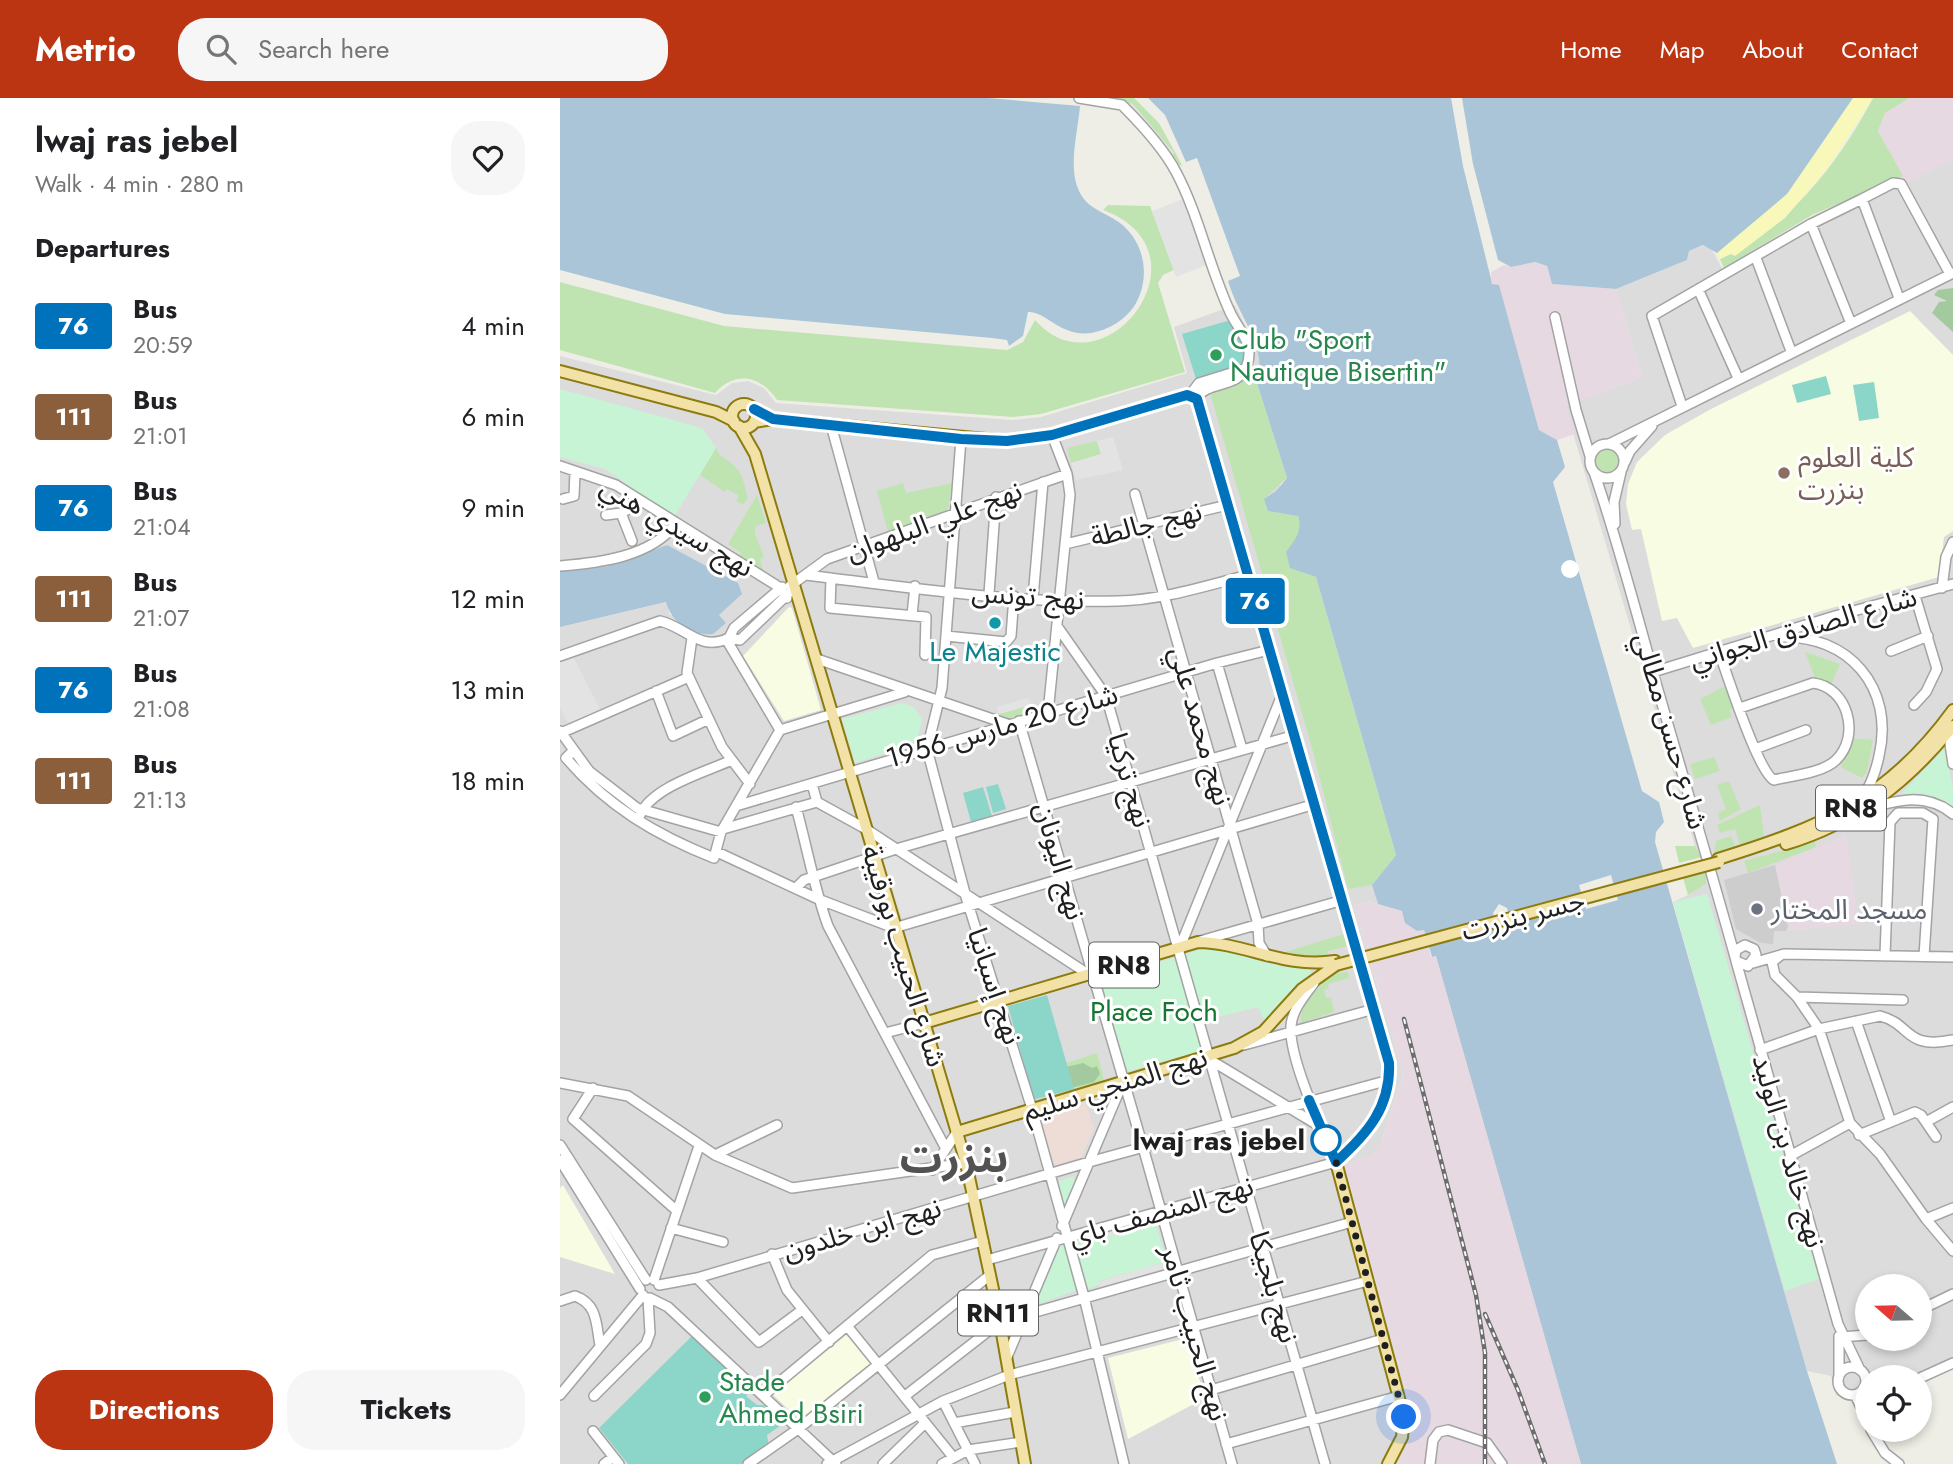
<!DOCTYPE html>
<html lang="en">
<head>
<meta charset="utf-8">
<style>
  :root { --surface:#fff; --page:#f6f6f6; --text:#202124; --muted:#757577; --accent:#bb3513 }
  body { margin:0; font-family:Jost,"Noto Sans Arabic",sans-serif; background:var(--page); color:var(--text); height:100vh; display:flex; flex-direction:column; font-size:26px; white-space:nowrap }
  * { box-sizing:border-box; margin:0 }
  p { font-size:23px; color:var(--muted) }
  .icon { flex:none; width:38px; height:38px; fill:none; stroke:currentColor; stroke-width:2; stroke-linecap:round; stroke-linejoin:round }
  .map { position:relative; flex:1; overflow:hidden }
  .details { display:flex; flex-direction:column; background:var(--surface); width:560px }
  .details>* { flex:none }
  .badge { padding:0 14px; border-radius:5px; font-size:24px; line-height:46px }
  .needle { width:46px; rotate:290deg }
  .tools { position:absolute; left:1295px; top:1176px; display:grid; gap:14px }
  .tools a { display:grid; place-items:center; width:77px; height:77px; border-radius:50%; background:var(--surface); box-shadow:0 4px 10px #0003; font-size:35px }
  .you { position:absolute; width:35px; height:35px; margin:-18px; border:5px solid #fff; border-radius:50%; background:#1a73e8; box-shadow:0 0 0 10px #1a73e833 }
  .map>.badge { position:absolute; translate:-50% -50%; box-shadow:0 0 0 4px #fff }
  h2 { padding:0 35px; font-size:26px; line-height:63px }
  .round { display:grid; place-items:center; flex:none; width:74px; height:74px; border-radius:28px; background:var(--page) }
  .headline { display:flex; align-items:center; justify-content:space-between; height:119px; padding:0 35px }
  h1 { font-size:33px; font-weight:700; line-height:52px }
  .cta { display:flex; gap:14px; margin-top:auto; padding:14px 35px }
  .cta a { flex:1; height:80px; border-radius:28px; background:var(--accent); color:#fff; font-size:28px; font-weight:700; line-height:80px; text-align:center }
  .cta a+a { background:var(--page); color:var(--text) }
  ul { padding:0; list-style:none }
  li { display:flex; align-items:center; gap:21px; height:91px; padding:0 35px }
  li div { flex:1 }
  li b { display:block; font-size:26px }
  li em { font-style:normal }
  li .badge { min-width:77px; font-weight:700; text-align:center }
  header { display:flex; align-items:center; gap:42px; box-sizing:border-box; height:98px; padding:0 35px; background:var(--accent); color:#fff }
  header strong { font-size:33px }
  nav { display:flex; gap:38px; margin-inline-start:auto; font-size:24px }
  .search { width:490px; height:63px; background:var(--page); display:flex; align-items:center; gap:18px; box-sizing:border-box; padding:0 24px; border-radius:28px; color:var(--muted); font-size:26px }
  main { display:flex; flex:1; min-height:0 }
  .map>svg:first-child { display:block }
</style>
</head>
<body>
<header>
<strong>Metrio</strong>
<div class="search"><svg class="icon" aria-label="search" viewBox="0 0 24 24"><circle cx="10" cy="10" r="6"/><path d="M15 15l6 6"/></svg>Search here</div>
<nav><a>Home</a><a>Map</a><a>About</a><a>Contact</a></nav>
</header>
<main>
<section class="details">
<div class="headline"><div><h1>lwaj ras jebel</h1><p>Walk · 4 min · 280 m</p></div><a class="round"><svg class="icon" aria-label="heart" viewBox="0 0 24 24"><path d="M12 20l-8-8c-3-5 5-10 8-4 3-6 11-1 8 4z"/></svg></a></div>
<h2>Departures</h2>
<ul>
<li><span class="badge" style="background:#0072bc;color:#fff">76</span><div><b>Bus</b><p>20:59</p></div><em>4 min</em></li>
<li><span class="badge" style="background:#8b5e3c;color:#fff">111</span><div><b>Bus</b><p>21:01</p></div><em>6 min</em></li>
<li><span class="badge" style="background:#0072bc;color:#fff">76</span><div><b>Bus</b><p>21:04</p></div><em>9 min</em></li>
<li><span class="badge" style="background:#8b5e3c;color:#fff">111</span><div><b>Bus</b><p>21:07</p></div><em>12 min</em></li>
<li><span class="badge" style="background:#0072bc;color:#fff">76</span><div><b>Bus</b><p>21:08</p></div><em>13 min</em></li>
<li><span class="badge" style="background:#8b5e3c;color:#fff">111</span><div><b>Bus</b><p>21:13</p></div><em>18 min</em></li>
</ul>
<div class="cta"><a>Directions</a><a>Tickets</a></div>
</section>
<div class="map">
<svg width="1393" height="1366" viewBox="0 0 1393 1366">
  <rect width="100%" height="100%" fill="#efeee6"/>
  <!-- residential -->
  <path fill="#dddcdc" fill-rule="evenodd" d="M1393 55V1271L1360 1285V1279H1307V1299L1294 1304 1276 1297 1271 1278 1247 1273 1113 804 1128 797 1146 781V773L1135 748 1005 308 1082 279 1056 191 1127 162 1129 153 1144 147 1152 152 1163 172 1246 122ZM1307 1188H1360V1241H1307Z
    M675 207 700 256V277L695 279 818 806 808 803 794 808 843 975 821 1045 813 1057 784 1067 856 1328 838 1366H0V529L107 504 110 517 159 518 107 447 46 470 0 472V258L156 297 172 285 188 283 204 290 216 305 453 322 481 319 627 275 614 229Z"/>
  <!-- commercial -->
  <path fill="#eedcd7" d="M522 1004 526 1006 534 1030 520 1062 496 1069 478 1019 481 1015Z"/>
  <!-- industrial -->
  <path fill="#e7d9e1" d="M1350 0H1393V61L1346 85 1318 33 1325 15Z
    M975 164 987 168 992 186 1056 191 1082 279 1006 308 1015 336 997 342 979 332 931 181V174L944 167 951 169Z
    M1286 736 1299 826 1226 833 1215 767Z
    M808 803 842 813 864 832 871 859 876 858 1021 1366H838L856 1328 784 1067 812 1057 821 1045 843 975 794 808Z"/>
  <!-- education -->
  <path fill="#f7fce2" d="M1350 213 1393 257V433L1384 439 1379 479 1133 550 1117 520 1102 523 1081 431 1072 432 1066 406 1068 386 1077 364 1105 337 1151 311Z
    M229 509 232 510 261 612 224 623 183 558Z
    M3 1087 55 1176 0 1159V1090Z
    M290 1234 315 1264 240 1322 213 1297Z
    M627 1240 645 1300 568 1341 548 1260Z"/>
  <!-- religious -->
  <path fill="#cdcdcd" d="M1215 767 1228 829 1226 833H1214L1213 846 1201 845 1176 831 1164 782Z"/>
  <!-- grass -->
  <path fill="#c0e4b1" d="M554 0H574L599 25 622 67 619 68 610 58 613 55 571 5 568 8Z
    M1313 0H1350L1325 15 1318 33 1343 78 1252 117 1164 170 1160 161C1228 130 1279 65 1313 0Z
    M548 107 590 108 614 172 603 177 598 185 625 274 481 316 453 319 217 302C201 278 176 272 155 295L0 252V184L164 228 447 252 463 244 475 222C544 300 656 154 543 112Z
    M695 279 727 380 704 401 738 418 741 427 731 470 756 479 836 757 812 787 788 791 752 650 650 295Z
    M537 343 541 356 511 365 507 350Z
    M156 350C159 360 171 362 178 372 184 380 185 391 188 400L183 407 176 403 179 398 167 391 165 394 140 377Z
    M1036 363a11 11 0 1 1 22 0a11 11 0 1 1-22 0Z
    M343 385 346 395 392 385 388 412 328 434 317 393Z
    M197 397 206 425 196 428 195 436 204 459 200 461 204 475 179 458 181 455 168 446Z
    M1245 554 1280 566 1272 585 1255 580Z
    M1163 589 1169 591 1176 609 1170 612 1172 619 1151 627 1140 601Z
    M471 607 473 610 466 617 445 622 439 616Z
    M1290 640 1313 642 1307 674 1302 680 1281 669Z
    M1154 659 1160 673 1135 681 1130 666Z
    M1169 683 1181 711 1160 723 1158 715 1166 711 1157 687Z
    M1200 707 1204 738 1180 747 1175 731 1160 735 1157 727Z
    M1171 738 1175 748 1154 755 1156 743Z
    M1255 744 1256 749 1188 775 1184 763Z
    M1115 748H1135L1142 759 1119 765Z
    M1146 773V786L1128 797 1123 780Z
    M784 836 788 848 768 853 767 858 745 860 719 856Z
    M788 874 789 880 768 886 769 890 764 892 766 900 771 899 774 914 741 925C737 909 761 887 772 875Z
    M537 955 544 982 514 991 506 965Z"/>
  <!-- forest -->
  <path fill="#a3ca9f" d="M1393 190V234L1372 215 1379 204 1387 203 1374 197 1378 192Z
    M523 965 532 970 537 968 540 976 534 984 511 990 506 969Z"/>
  <!-- sand -->
  <path fill="#f8f8bb" d="M1293 0H1313L1267 71 1225 120 1175 158 1171 156 1160 161 1157 155 1227 96Z"/>
  <!-- park -->
  <path fill="#c7f4d4" d="M0 291 142 330 156 350 114 419 45 371 0 359Z
    M342 605 355 610 362 622 357 642 345 649 295 665 282 621Z
    M1385 650 1393 691V709L1361 695 1341 696Z
    M1147 796 1259 1181 1225 1193 1113 804Z
    M648 849 724 869 749 870 751 875 705 923 698 909 637 924 643 948 640 953 566 974 539 883Z
    M513 1078 515 1084 505 1110 497 1102 495 1085Z
    M594 1120 608 1167 603 1169 601 1165 539 1183V1187L528 1191 514 1143 526 1140 527 1145 590 1127 589 1121Z
    M501 1146H505L517 1192 481 1205 478 1200Z"/>
  <!-- pitch -->
  <path fill="#8bd6c9" d="M671 222C681 236 687 250 682 267L636 281 622 236Z
    M1266 278 1271 296 1237 305 1232 287Z
    M1314 284 1319 320 1299 323 1293 287Z
    M438 686 446 711 433 715 426 689Z
    M423 689 432 718 411 724 403 695Z
    M487 897 514 991 476 1001 473 999 448 908Z
    M132 1238 186 1289 187 1299 197 1307H204L219 1321 220 1328 207 1337 209 1348 181 1366H68L39 1330Z"/>
  <!-- parking -->
  <path fill="#e3e3e3" d="M572 5 614 55 610 58 568 8Z
    M623 101 647 167 616 179 592 113Z
    M553 339 563 372 516 382 511 365 541 356 537 343Z
    M14 560 41 613 8 625 0 610V565Z
    M468 600 471 607 439 616 437 609Z
    M336 757 396 798 397 804 342 820 322 762Z
    M589 1121 590 1126 527 1145 525 1139Z
    M601 1165 603 1171 540 1189 538 1184Z"/>
  <!-- water -->
  <path fill="#abc5d8" fill-rule="evenodd" d="M0 0H428L520 8C518 32 509 65 517 88 525 111 542 112 560 125 585 144 591 180 575 207 565 222 549 232 531 235 500 239 486 213 468 214L463 238 449 248 447 242 432 240 165 216 0 172Z
    M588 0H891L903 68 931 181 932 186 939 187 979 332 997 342 1005 369 993 384 1082 693 1099 704 1104 724 1096 734 1095 744 1247 1273 1277 1366H1021L876 858 872 859 864 832 857 833 845 825 842 813 818 806 812 787 836 757 756 479 730 470 726 454C735 442 743 433 738 418L708 413 704 401 716 393 727 380 695 279 700 277C701 238 679 220 668 183L680 178 637 60 626 64 605 17ZM1051 777 1058 802 1026 811 1019 787ZM939 806 947 810 952 827 945 835 937 831 933 815Z
    M902 0H1293L1227 96 1157 155 1143 147 1129 153 1127 162 1056 191 992 186 987 168 975 164 951 169 938 162 913 66Z
    M107 447 178 485 182 496 159 517 166 525 153 536C131 538 112 525 106 504L0 529V472L46 469Z"/>
  <!-- pier -->
  <path fill="#fff" d="M1001 471a9 9 0 1 1 18 0a9 9 0 1 1-18 0Z"/>
  <g fill="none" stroke-linecap="round" stroke-linejoin="round">
    <!-- minor casing -->
    <g stroke="#a3a3a3" stroke-width="12">
      <path id="minor" d="M519 0 562 7C581 26 604 51 616 74 639 117 649 169 670 214 678 232 695 245 687 267 679 291 649 282 636 300
        M1302 101 1333 85 1341 86 1390 176
        M1251 126 1290 223
        M1196 160 1231 253
        M1139 193 1178 280
        M995 219 1016 312 1030 358
        M630 297 639 285 684 271
        M1122 308 1092 218 1251 126 1302 101 1339 200
        M271 327 314 484
        M401 341 382 590 367 651 406 799 472 1011 524 1199 564 1366
        M1030 363a17 17 0 1 1 34 0a17 17 0 1 1-34 0Z
        M1049 346 1393 175
        M1065 364 1070 353 1092 328
        M0 368 56 387 219 489 227 500
        M1034 374C1057 441 1075 509 1094 578 1121 672 1149 765 1175 859L1176 863 1188 868 1196 857 1194 851 1185 847 1176 852 1175 859
        M575 396 698 826 699 845 707 858
        M3 401 14 398 15 374
        M61 415 72 443
        M46 417 61 415 82 404
        M1055 426 1054 404 1061 374
        M505 446 667 407
        M0 468C38 465 92 459 116 425
        M245 477C348 489 454 506 558 503 602 502 645 488 688 477
        M271 480 270 510 366 519 365 557
        M230 488 267 461 507 376
        M1382 490 1386 459 1393 444
        M429 496 436 399
        M473 500 483 384
        M352 517 355 488
        M497 528 546 598 765 1366
        M386 538 446 544 451 538 454 498
        M1219 539C1289 536 1335 590 1319 658 1316 672 1312 686 1303 698
        M132 540 127 575 162 649 190 686
        M169 540 180 542 228 496
        M169 540 174 530 222 489
        M166 541 220 632
        M1331 553 1368 538
        M1159 554C1167 576 1198 674 1214 682 1231 678 1263 675 1276 662 1301 638 1288 589 1253 585L1180 610
        M0 558 100 523C126 529 140 554 169 540
        M257 561 447 626
        M657 565 682 651
        M1093 574 1275 518 1393 486
        M96 593 113 638 149 621
        M1354 607 1366 594 1377 571 1355 498
        M488 615 510 397 507 376 492 337
        M459 623 583 1049 672 1366
        M220 632 345 594
        M0 633 29 673 77 710 161 734 220 632
        M1 635 129 579
        M1393 635 1390 646 1393 666
        M1195 651 1246 632
        M13 653 6 660C47 708 96 737 154 760L161 734
        M252 686 257 704 306 731 531 878
        M176 708 657 565 709 552
        M236 709C247 749 254 790 268 828L386 1051
        M1306 711C1337 702 1366 694 1393 716
        M80 717C92 689 145 674 172 662
        M163 731 257 704
        M157 754 258 801 334 830 755 706
        M236 790 244 782 336 751 735 637
        M640 843 783 802
        M620 849 722 597
        M1221 857 1212 864 1215 877 1237 899 1259 931 1290 1025 1320 1056 1366 1121 1393 1153
        M1325 857 1330 724 1338 715H1363L1373 721 1364 858
        M1176 863 1278 1226 1300 1272
        M1193 865 1224 856 1393 859
        M1237 899 1343 902
        M1296 923 1331 1024
        M325 935 364 925
        M684 947 814 911
        M1200 952 1259 931 1320 918C1352 926 1344 952 1393 942
        M652 963 761 1029
        M0 985 68 998 155 1057 232 1090 406 1065
        M33 990 13 1021 117 1113
        M1366 1024 1393 1009
        M1299 1037 1355 1014 1361 1017 1376 1039
        M0 1047 86 1182
        M155 1057 217 1027
        M1230 1058 1290 1025
        M0 1062 80 1191
        M372 1072 397 1034
        M1366 1121 1393 1110
        M502 1128 563 984
        M111 1130 163 1144
        M212 1156 227 1192 269 1244
        M427 1162 776 1064C763 1034 728 959 731 928 732 912 745 897 754 885
        M137 1180 199 1244 242 1212
        M94 1182 139 1048
        M99 1187 137 1180 529 1064 829 982
        M90 1200 108 1209 276 1366
        M0 1203 15 1198C38 1206 36 1227 40 1247
        M1360 1212 1393 1196
        M288 1229 393 1359
        M1281 1239 1307 1237
        M447 1259 497 1140
        M1278 1283a14 14 0 1 1 28 0a14 14 0 1 1-28 0Z
        M1279 1277V1238
        M1360 1280 1393 1265
        M651 1292 823 1241
        M0 1297 83 1197
        M204 1297 372 1157 423 1143
        M1295 1297 1307 1321
        M34 1298 86 1246 90 1235 88 1200
        M345 1298 440 1224 792 1124
        M383 1303 415 1366
        M394 1325 455 1314
        M1311 1332 1325 1355 1339 1366
        M33 1333 59 1366
        M666 1346 839 1298
        M44 1366 53 1359
        M188 1366 238 1331 430 1177
        M267 1366 383 1303 449 1277 808 1183
        M323 1366 364 1326
        M382 1366 408 1352 461 1344
        M870 1366 873 1342 879 1334 888 1332 927 1345 942 1366"/>
    </g>
    <!-- major casing -->
    <g stroke="#8c7b0e" stroke-width="14">
      <path id="major" d="M0 273 156 314 174 323
        M172 318a12 12 0 1 1 24 0a12 12 0 1 1-24 0Z
        M194 324 213 321 447 343 492 337 627 297 637 301 829 965C830 1009 807 1036 776 1064L844 1319 842 1339 828 1366
        M179 328 195 356 406 1065 440 1224 465 1366
        M1226 746C1296 725 1348 684 1393 628
        M1158 761C1261 729 1328 702 1393 612
        M364 925 638 844C687 845 724 871 775 863
        M397 1034 674 950 703 934 742 891 776 867"/>
    </g>
    <!-- minor -->
    <use href="#minor" stroke="#fff" stroke-width="9"/>
    <!-- major -->
    <use href="#major" stroke="#f3e2a7" stroke-width="10"/>
    <!-- rail casing -->
    <g stroke="#6d6d6d" stroke-width="4.5">
      <path id="rail" d="M844 921 916 1197 925 1255V1366
        M925 1216 958 1292 985 1366"/>
    </g>
    <!-- rail -->
    <use href="#rail" stroke="#fff" stroke-width="2" stroke-dasharray="5" stroke-linecap="butt"/>
    <!-- major-bridge casing -->
    <g stroke="#8c7b0e" stroke-width="14" stroke-linecap="butt">
      <path id="major-bridge" d="M776 867 1159 764"/>
    </g>
    <!-- major-bridge -->
    <use href="#major-bridge" stroke="#f3e2a7" stroke-width="10"/>
  </g>
  <g fill="none" stroke-linecap="round" stroke-linejoin="round">
    <!-- line casing -->
    <g stroke="#fff" stroke-width="16">
      <path id="line" d="M194 311 213 321 401 341 447 343 492 337 627 297 637 301 829 965C831 1009 807 1036 776 1064L749 1002"/>
    </g>
    <!-- line -->
    <use href="#line" stroke="#0072bc" stroke-width="10"/>
    <!-- walk -->
    <path stroke="#1f1f1f" stroke-width="7" stroke-dasharray="0 12.6" d="M766 1042 776 1064 844 1319"/>
  </g>
  <!-- markers -->
  <g fill="#2e9e5b" stroke="#fff" stroke-width="2.5">
    <circle cx="656" cy="257" r="7"/>
    <circle cx="145" cy="1299" r="7"/>
  </g>
  <circle fill="#8d6e63" stroke="#fff" stroke-width="2.5" cx="1224" cy="375" r="7"/>
  <circle fill="#0f9aa8" stroke="#fff" stroke-width="2.5" cx="435" cy="525" r="7"/>
  <circle fill="#6b7280" stroke="#fff" stroke-width="2.5" cx="1197" cy="811" r="7"/>
  <circle fill="#fff" stroke="#0072bc" stroke-width="3.5" cx="766" cy="1042" r="14"/>
  <g text-anchor="middle" dominant-baseline="central" stroke-width="6" stroke-linejoin="round" paint-order="stroke">
    <!-- shield labels -->
    <g fill="#fff" stroke="#626262" stroke-width="2">
      <rect x="1256" y="687.5" width="70" height="45" rx="5"/>
      <rect x="529" y="844.5" width="70" height="45" rx="5"/>
      <rect x="398" y="1192.5" width="80" height="45" rx="5"/>
    </g>
    <g font-size="26" font-weight="bold" fill="#1f1f1f">
      <text x="1291" y="710">RN8</text>
      <text x="564" y="867">RN8</text>
      <text x="438" y="1215">RN11</text>
    </g>
    <!-- leisure labels -->
    <g font-size="28" fill="#27864d" stroke="#fff" text-anchor="start">
      <text x="670" y="241">Club "Sport<tspan x="670" dy="32">Nautique Bisertin"</tspan></text>
      <text x="159" y="1283">Stade<tspan x="159" dy="32">Ahmed Bsiri</tspan></text>
    </g>
    <!-- education labels -->
    <g font-size="28" fill="#785e54" stroke="#fff" text-anchor="start">
      <text x="1238" y="359">كلية العلوم<tspan x="1238" dy="32">بنزرت</tspan></text>
    </g>
    <!-- street labels -->
    <g font-size="28" fill="#1f1f1f" stroke="#fff">
      <text transform="translate(374 423) rotate(-20)">نهج علي البلهوان</text>
      <text transform="translate(586 426) rotate(-14)">نهج جالطة</text>
      <text transform="translate(117 429) rotate(30)">نهج سيدي هني</text>
      <text transform="translate(468 498) rotate(4)">نهج تونس</text>
      <text transform="translate(1243 530) rotate(-16)">شارع الصادق الجواني</text>
      <text transform="translate(442 628) rotate(-16)">شارع 20 مارس 1956</text>
      <text transform="translate(641 628) rotate(74)">نهج محمد علي</text>
      <text transform="translate(1111 633) rotate(74)">شارع حسن مطالي</text>
      <text transform="translate(570 682) rotate(74)">نهج تركيا</text>
      <text transform="translate(500 763) rotate(74)">نهج اليونان</text>
      <text transform="translate(963 817) rotate(-15)">جسر بنزرت</text>
      <text transform="translate(344 858) rotate(73)">شارع الحبيب بورقيبة</text>
      <text transform="translate(435 888) rotate(72)">نهج إسبانيا</text>
      <text transform="translate(555 986) rotate(-17)">نهج المنجي سليم</text>
      <text transform="translate(1229 1053) rotate(74)">نهج خالد بن الوليد</text>
      <text transform="translate(601 1113) rotate(-16)">نهج المنصف باي</text>
      <text transform="translate(302 1131) rotate(-16)">نهج ابن خلدون</text>
      <text transform="translate(714 1189) rotate(74)">نهج بلجيكا</text>
      <text transform="translate(635 1235) rotate(74)">نهج الحبيب ثامر</text>
    </g>
    <!-- culture labels -->
    <g font-size="28" fill="#0d838f" stroke="#fff">
      <text x="435" y="553">Le Majestic</text>
    </g>
    <!-- worship labels -->
    <g font-size="28" fill="#5b616d" stroke="#fff" text-anchor="start">
      <text x="1211" y="811">مسجد المختار</text>
    </g>
    <!-- park labels -->
    <g font-size="28" fill="#167431" stroke="#fff">
      <text x="594" y="913">Place Foch</text>
    </g>
    <!-- stop labels -->
    <g font-size="28" font-weight="bold" fill="#1f1f1f" stroke="#fff" text-anchor="end">
      <text x="745" y="1042">lwaj ras jebel</text>
    </g>
    <!-- town labels -->
    <g font-size="42" font-weight="bold" fill="#525252" stroke="#fff">
      <text x="394" y="1059">بنزرت</text>
    </g>
  </g>
</svg>
<div class="tools">
<a><svg class="needle" viewBox="-14 -14 28 28"><path d="M0-13l5 13h-10z" fill="#e53935"/><path d="M0 13l5-13h-10z" fill="#757577"/></svg></a>
<a><svg class="icon" aria-label="locate" viewBox="0 0 24 24"><circle cx="12" cy="12" r="6"/><path d="M12 2v4M12 18v4M2 12h4M18 12h4"/></svg></a>
</div>
<div class="you" style="left:844px;top:1319px"></div>
<b class="badge" style="left:695px;top:503px;background:#0072bc;color:#fff">76</b>
</div>
</main>
</body>
</html>
